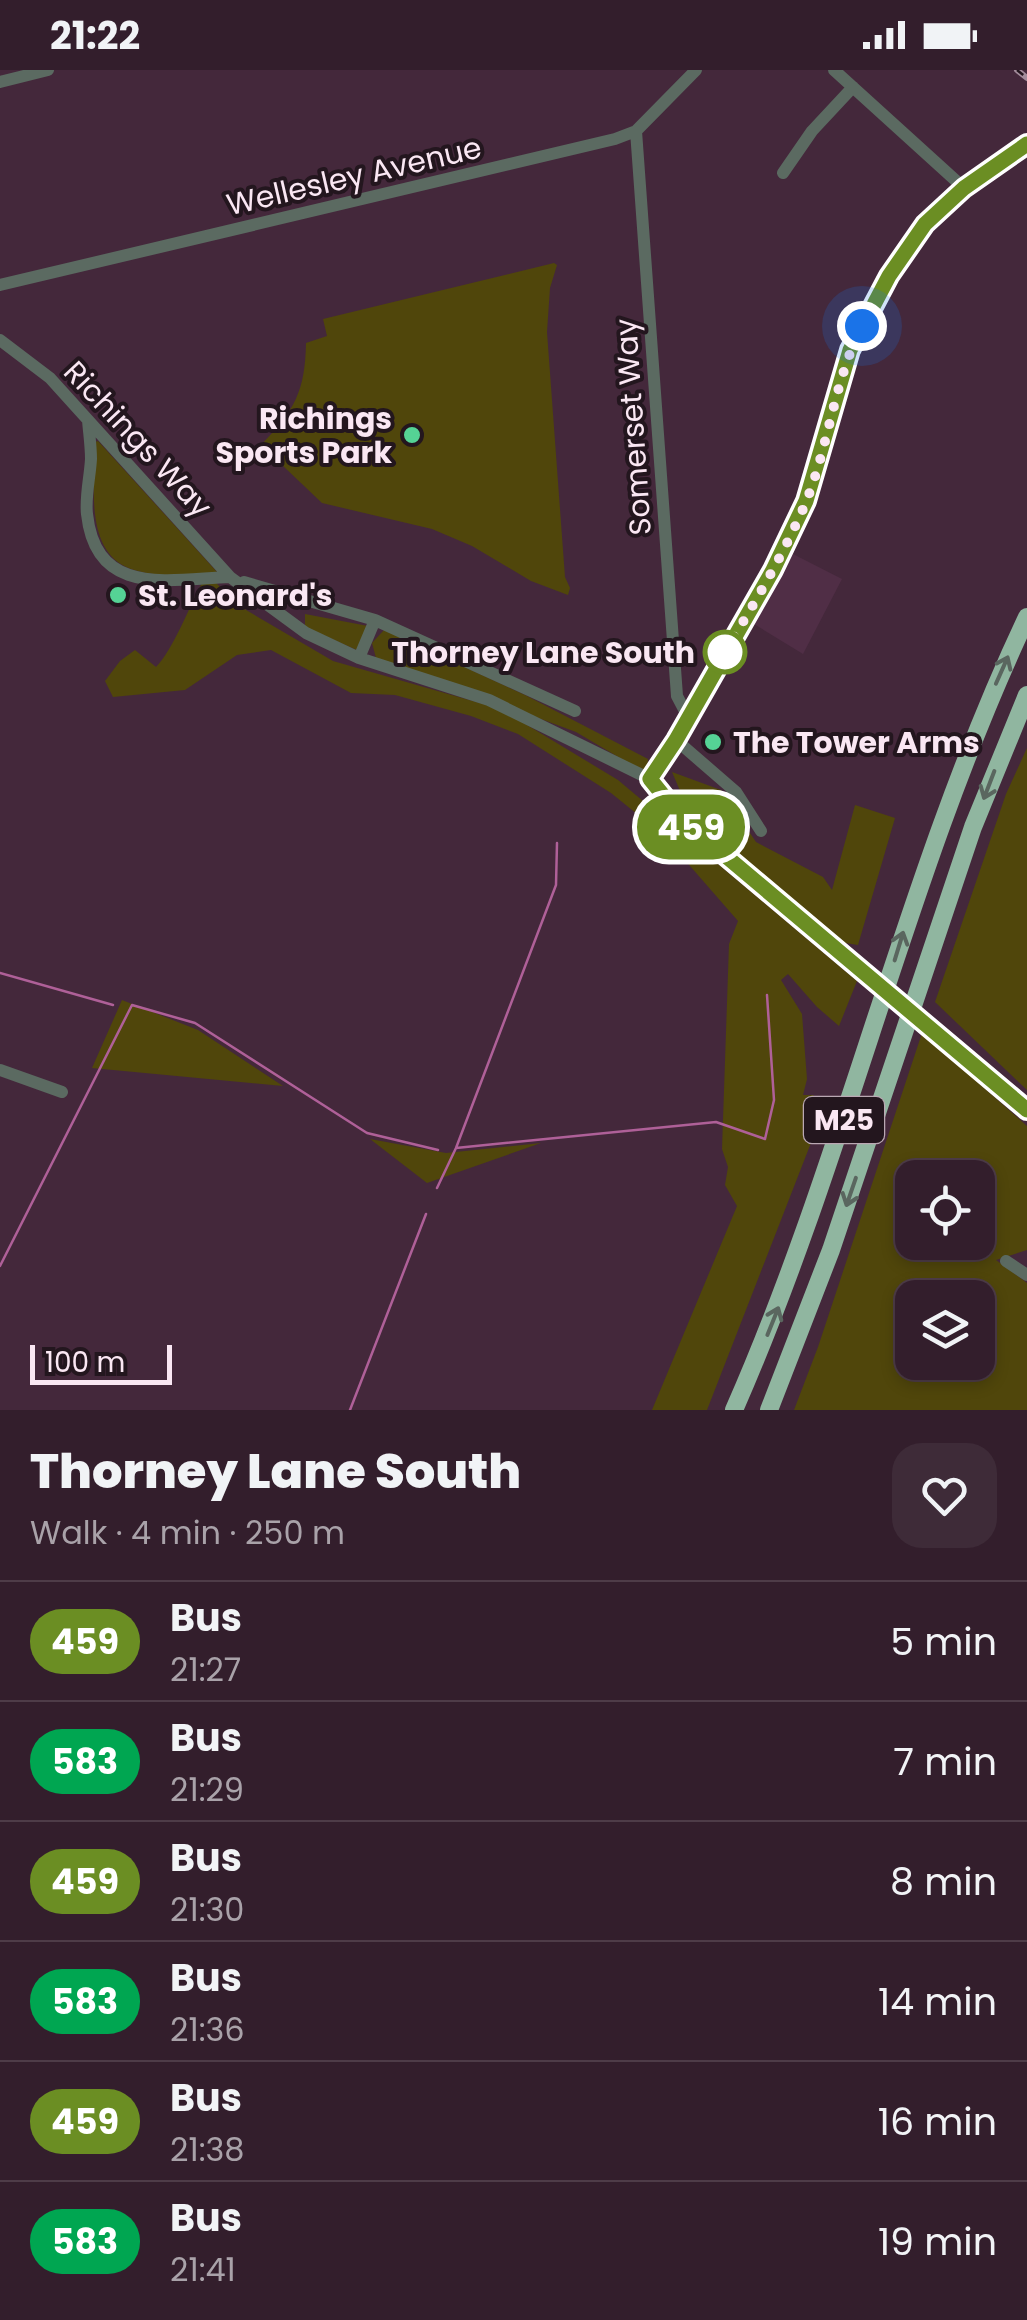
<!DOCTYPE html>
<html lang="en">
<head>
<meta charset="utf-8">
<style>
  :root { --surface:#331e2c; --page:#3e2b38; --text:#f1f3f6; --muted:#a9a2a9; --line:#4e3c48 }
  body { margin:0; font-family:Poppins,sans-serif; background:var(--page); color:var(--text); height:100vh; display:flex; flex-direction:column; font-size:38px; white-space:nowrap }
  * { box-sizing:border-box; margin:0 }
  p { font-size:32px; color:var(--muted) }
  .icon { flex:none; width:55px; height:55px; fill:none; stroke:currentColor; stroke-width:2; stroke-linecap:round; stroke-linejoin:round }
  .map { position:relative; height:1340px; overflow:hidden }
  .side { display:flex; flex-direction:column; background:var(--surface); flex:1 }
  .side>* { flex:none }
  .badge { padding:0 20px; border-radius:32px; font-size:35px; line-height:65px }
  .controls { position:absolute; left:895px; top:1090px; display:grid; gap:20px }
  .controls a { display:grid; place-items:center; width:100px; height:100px; border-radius:20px; background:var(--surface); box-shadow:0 5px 15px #0003,0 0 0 2px var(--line); font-size:50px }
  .scale { position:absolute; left:30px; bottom:25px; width:142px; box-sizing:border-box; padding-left:10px; border:5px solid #fae7f3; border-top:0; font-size:28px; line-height:35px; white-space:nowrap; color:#fae7f3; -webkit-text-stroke:8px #23161e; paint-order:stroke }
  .you { position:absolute; width:50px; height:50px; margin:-25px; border:8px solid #fff; border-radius:50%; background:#1a73e8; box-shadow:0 0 0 15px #1a73e833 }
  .map>.badge { position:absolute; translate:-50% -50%; box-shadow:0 0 0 5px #fff }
  .round { display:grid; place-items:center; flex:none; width:105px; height:105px; border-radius:30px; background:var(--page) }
  .head { display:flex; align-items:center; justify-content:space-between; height:170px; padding:0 30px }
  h1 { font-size:48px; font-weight:800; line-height:75px }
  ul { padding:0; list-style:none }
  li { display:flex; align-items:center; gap:30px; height:120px; padding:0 30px; border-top:2px solid var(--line) }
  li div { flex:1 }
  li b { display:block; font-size:38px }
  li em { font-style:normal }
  li .badge { min-width:110px; font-weight:700; text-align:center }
  .status { display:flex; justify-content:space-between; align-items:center; height:70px; padding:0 50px; background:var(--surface); direction:ltr }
  .status svg { height:28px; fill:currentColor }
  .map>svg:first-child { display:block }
</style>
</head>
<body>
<div class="status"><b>21:22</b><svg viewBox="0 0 49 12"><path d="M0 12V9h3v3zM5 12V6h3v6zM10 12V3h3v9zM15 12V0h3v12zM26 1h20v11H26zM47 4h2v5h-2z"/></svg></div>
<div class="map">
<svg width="1027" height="1340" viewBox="0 0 1027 1340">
  <rect width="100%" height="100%" fill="#44283b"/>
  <!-- built -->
  <path fill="#502e46" d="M793 484 842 509 803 584 754 554Z"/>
  <!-- green -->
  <path fill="#50460b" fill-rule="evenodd" d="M554 193 557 195 550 218 547 262 565 507 570 518 568 525 531 511 472 476 432 459 322 433 261 375C295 340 305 321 306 273L327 266 323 249Z
    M98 371 217 502V507C189 505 157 508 131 499 83 482 95 412 95 372Z
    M214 511 241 537 333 591 490 636 522 652 618 710 857 911 839 956 817 937 788 904 781 910 802 944 807 1009 803 1025H813L820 1031 823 1042 707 1340H652L737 1136 725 1115 728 1097 722 1079 729 874 738 851 663 765 611 723 518 664 471 646 395 625 351 623 271 580 237 585 185 620 113 627 105 611 120 591 135 580 156 597C173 580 189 537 202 513Z
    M305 544 368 556 359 581 305 557Z
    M384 560 525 625 648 689 647 704 576 662 376 588 372 573Z
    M1027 678V1020L935 932 1006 724Z
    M672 702 721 720 756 772 823 807 832 820 855 735 895 748 858 875 839 872 687 737Z
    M122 930 198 960 283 1016 92 998Z
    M922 963 1027 1056V1180L996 1190 1027 1213V1340H794L818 1277ZM912 1108H978V1172H912ZM912 1228H978V1292H912Z
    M370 1069 446 1083 541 1073 427 1113Z"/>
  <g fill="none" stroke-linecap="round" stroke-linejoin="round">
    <!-- stream -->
    <path stroke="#af6098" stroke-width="2.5" d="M0 903 113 935
      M456 1078 716 1052 765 1069 774 1030 767 925
      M437 1118 456 1078 556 815 557 773
      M0 1196 132 935 195 953 367 1063 438 1080
      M350 1340 426 1144"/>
    <!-- minor -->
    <path stroke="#5b6a61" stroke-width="12" d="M834 0 964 118
      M0 12 48 0
      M636 61 677 626 688 647
      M783 103 812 61 853 17
      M0 215 615 69 636 61 696 0
      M0 270 50 308 230 507 306 563 359 588 489 630 650 709
      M88 350C89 363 91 376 91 389 90 407 85 427 87 444 96 528 170 509 230 507
      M244 512 375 550 575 641
      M359 588 375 550
      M676 670 736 722 761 761
      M650 709 676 670 773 500 806 431 849 281 889 206 925 154 964 118 1027 74
      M650 709 683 749 851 893
      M929 959 1027 1040
      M0 1000 62 1022
      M1006 1191 1027 1205"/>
    <!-- highway -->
    <path stroke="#90b6a0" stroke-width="18" d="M734 1340C848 1081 906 803 1027 547
      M769 1340 831 1180 973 757 1027 625"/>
    <!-- rail casing -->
    <g stroke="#a38c9b" stroke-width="6">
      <path id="rail" d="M1017 0 1027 8"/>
    </g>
    <!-- rail -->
    <use href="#rail" stroke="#23161e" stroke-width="2.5" stroke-dasharray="8" stroke-linecap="butt"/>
    <!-- minor-bridge -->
    <path stroke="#5b6a61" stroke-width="12" d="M851 893 929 959"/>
  </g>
  <!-- one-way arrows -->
  <defs><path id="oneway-shaft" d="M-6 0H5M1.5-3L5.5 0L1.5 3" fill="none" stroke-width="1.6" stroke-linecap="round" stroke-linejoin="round" transform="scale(2.5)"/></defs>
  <g stroke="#5a665f">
    <use href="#oneway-shaft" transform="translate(1002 600) rotate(-66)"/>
    <use href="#oneway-shaft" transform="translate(989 715) rotate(111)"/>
    <use href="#oneway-shaft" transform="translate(899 876) rotate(-73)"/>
    <use href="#oneway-shaft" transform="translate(851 1122) rotate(109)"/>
    <use href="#oneway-shaft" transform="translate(773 1251) rotate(-68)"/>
  </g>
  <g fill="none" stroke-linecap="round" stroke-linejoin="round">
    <!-- line casing -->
    <g stroke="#fff" stroke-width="22">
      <path id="line" d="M1027 74 964 118 925 154 889 206 850 280 806 431 773 500 676 670 650 709 683 750 1027 1040"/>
    </g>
    <!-- line -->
    <use href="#line" stroke="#6b8e23" stroke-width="15"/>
    <!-- walk -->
    <path stroke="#fae7f3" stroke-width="10" stroke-dasharray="0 18" d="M725 582C754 534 784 484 806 432 829 375 834 311 862 256"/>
  </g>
  <!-- markers -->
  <g fill="#55d395" stroke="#23161e" stroke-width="4">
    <circle cx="412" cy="365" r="10"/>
    <circle cx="118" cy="525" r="10"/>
    <circle cx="713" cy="672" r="10"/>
  </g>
  <circle fill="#fff" stroke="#6b8e23" stroke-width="5" cx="725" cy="582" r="20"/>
  <g text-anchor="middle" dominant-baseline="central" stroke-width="8" stroke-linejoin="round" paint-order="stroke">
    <!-- shield labels -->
    <rect fill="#23161e" stroke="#baa8b3" stroke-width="2.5" x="804" y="1027" width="80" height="46" rx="8"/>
    <g font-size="28" font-weight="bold" fill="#fae7f3">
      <text x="844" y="1050">M25</text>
    </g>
    <!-- street labels -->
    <g font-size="30" fill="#fae7f3" stroke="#23161e">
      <text transform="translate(354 106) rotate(-13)">Wellesley Avenue</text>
      <text transform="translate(633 357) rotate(-94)">Somerset Way</text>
      <text transform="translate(138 369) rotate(47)">Richings Way</text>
    </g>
    <!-- poi labels -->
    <g font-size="30" font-weight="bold" fill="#fae7f3" stroke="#23161e" text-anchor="start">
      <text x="392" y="348" text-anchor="end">Richings<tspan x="392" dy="34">Sports Park</tspan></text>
      <text x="138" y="525">St. Leonard's</text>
      <text x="733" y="672">The Tower Arms</text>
    </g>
    <!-- stop labels -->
    <g font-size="30" font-weight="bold" fill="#fae7f3" stroke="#23161e" text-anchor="end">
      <text x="695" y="582">Thorney Lane South</text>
    </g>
  </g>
</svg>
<div class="controls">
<a><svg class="icon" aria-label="locate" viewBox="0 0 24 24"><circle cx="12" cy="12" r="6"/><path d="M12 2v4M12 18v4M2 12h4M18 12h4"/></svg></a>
<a><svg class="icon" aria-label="layers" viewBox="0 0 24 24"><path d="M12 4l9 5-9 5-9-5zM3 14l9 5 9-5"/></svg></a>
</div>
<div class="scale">100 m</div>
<div class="you" style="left:862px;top:256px"></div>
<b class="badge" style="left:691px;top:757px;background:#6b8e23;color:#fff">459</b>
</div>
<section class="side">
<div class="head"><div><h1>Thorney Lane South</h1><p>Walk · 4 min · 250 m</p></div><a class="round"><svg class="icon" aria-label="heart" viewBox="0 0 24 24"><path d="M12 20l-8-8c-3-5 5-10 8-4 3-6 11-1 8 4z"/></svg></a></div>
<ul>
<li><span class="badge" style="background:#6b8e23;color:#fff">459</span><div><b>Bus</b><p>21:27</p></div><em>5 min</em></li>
<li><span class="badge" style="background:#00a651;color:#fff">583</span><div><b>Bus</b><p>21:29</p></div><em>7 min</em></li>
<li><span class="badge" style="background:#6b8e23;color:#fff">459</span><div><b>Bus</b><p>21:30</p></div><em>8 min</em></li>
<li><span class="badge" style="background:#00a651;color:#fff">583</span><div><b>Bus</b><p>21:36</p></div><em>14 min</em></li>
<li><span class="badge" style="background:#6b8e23;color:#fff">459</span><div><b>Bus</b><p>21:38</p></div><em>16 min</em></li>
<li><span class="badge" style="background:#00a651;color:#fff">583</span><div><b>Bus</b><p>21:41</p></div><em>19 min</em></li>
</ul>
</section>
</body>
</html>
